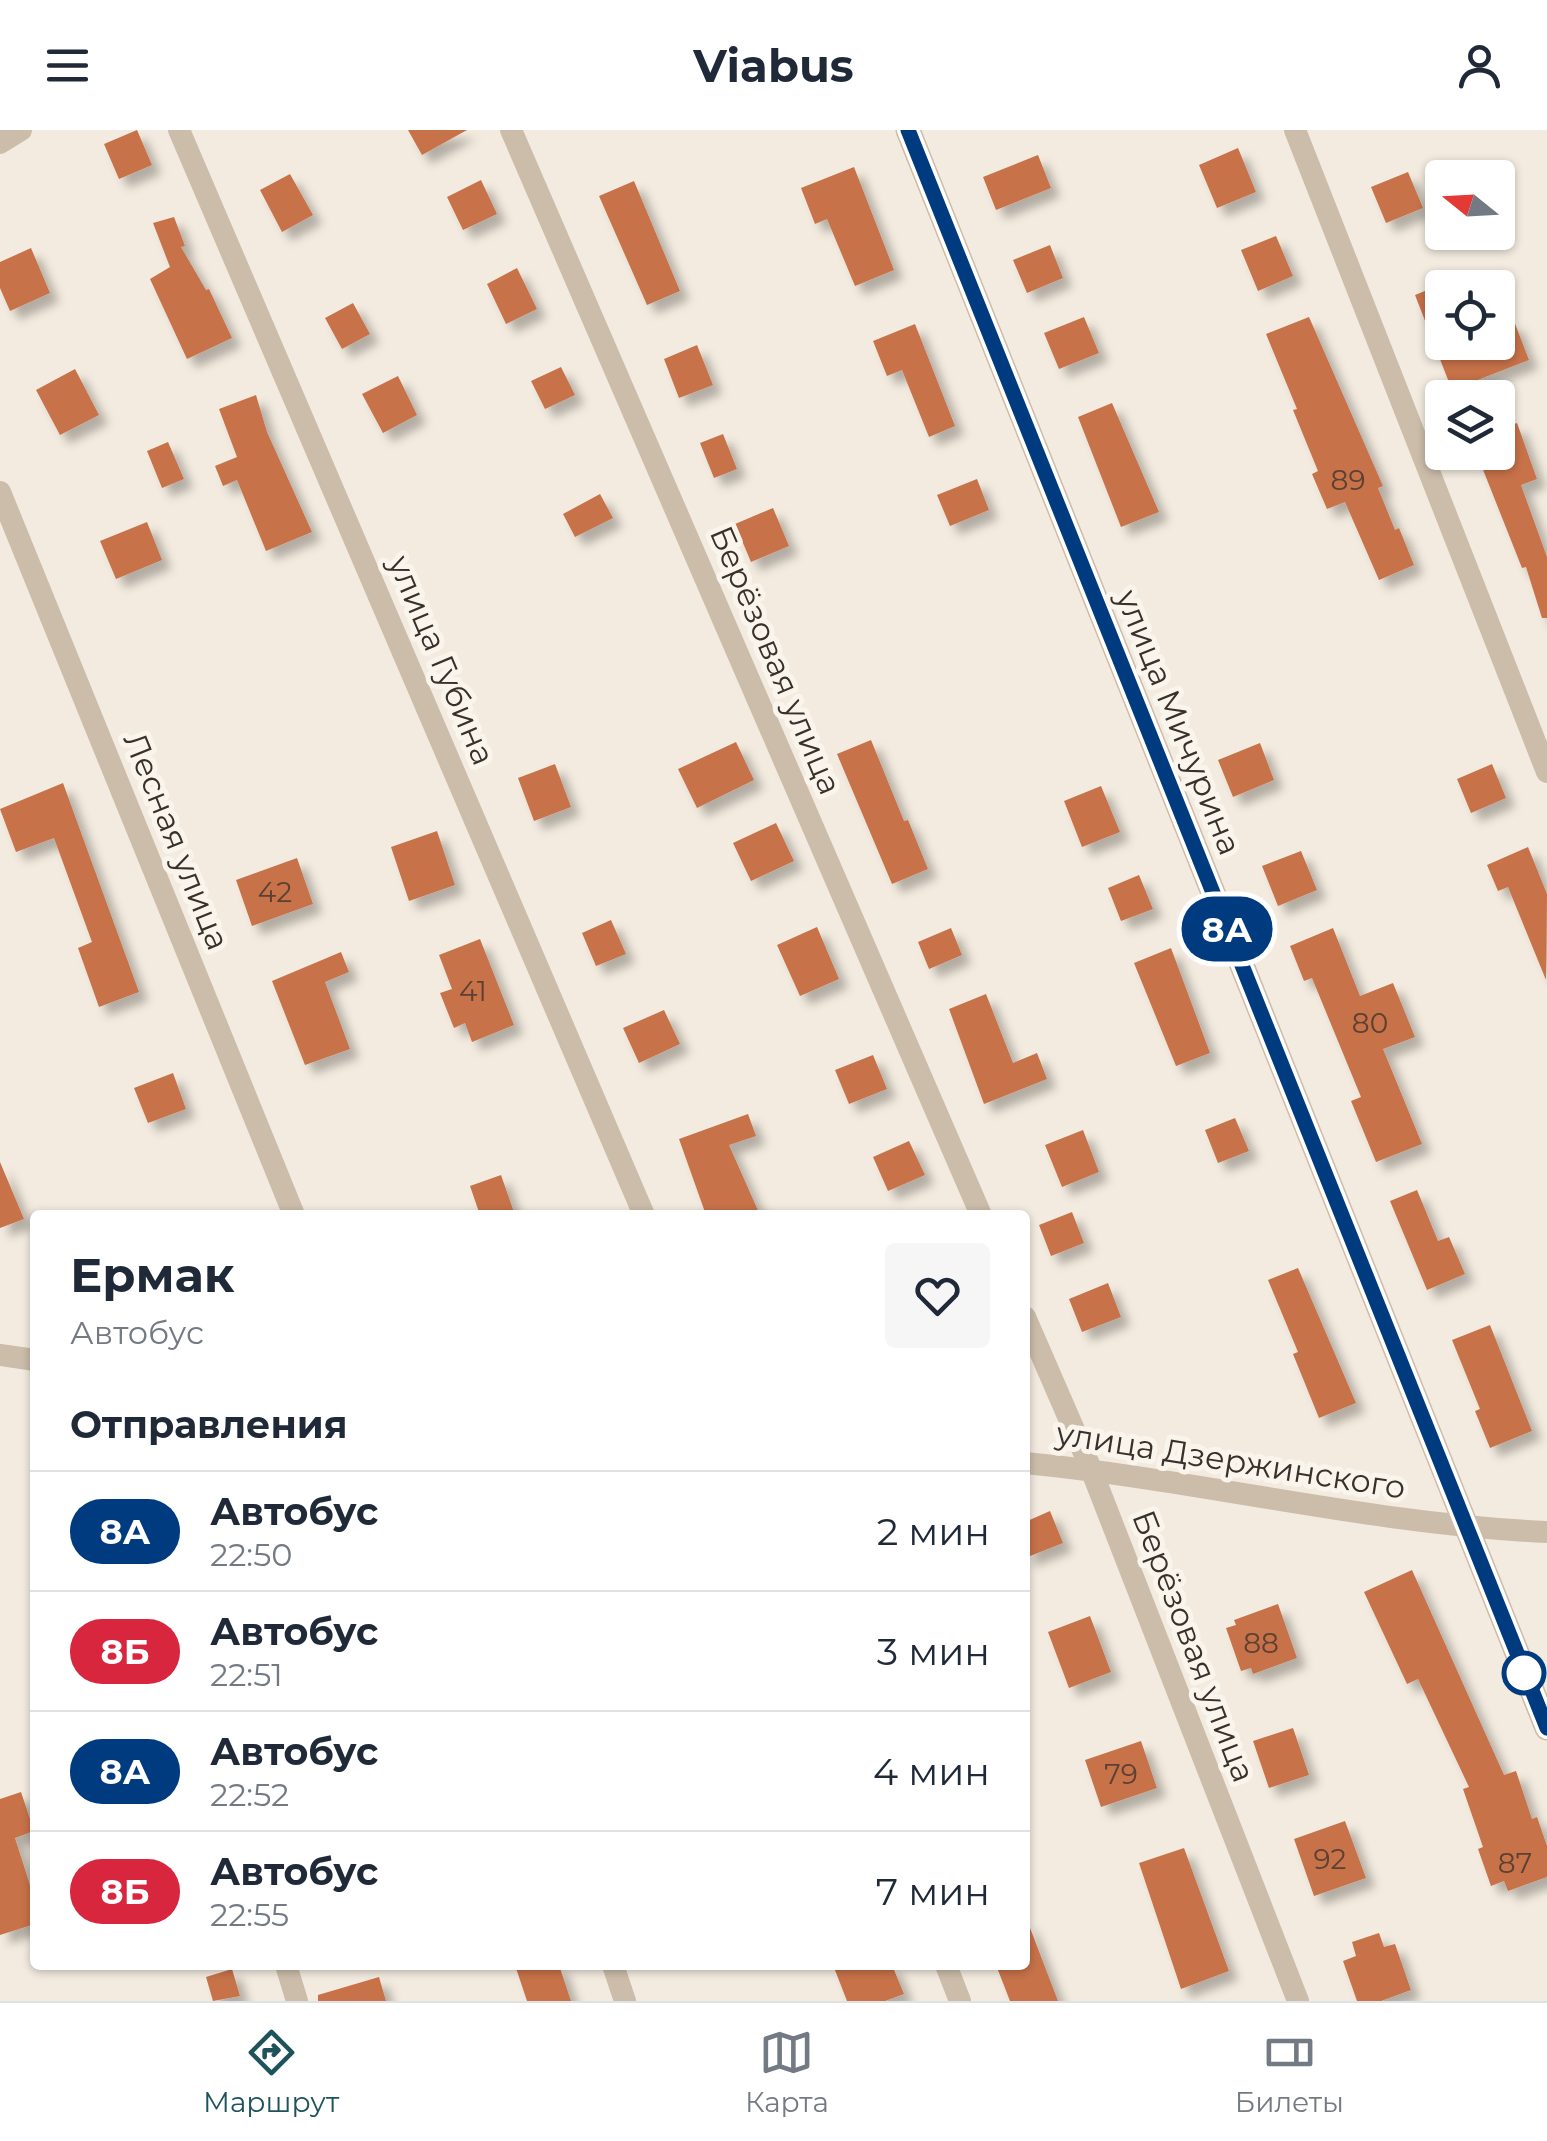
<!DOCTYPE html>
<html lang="ru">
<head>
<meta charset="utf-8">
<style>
  :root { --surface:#fff; --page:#f6f6f7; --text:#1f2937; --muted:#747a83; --line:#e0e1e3; --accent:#1f535c }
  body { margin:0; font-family:Montserrat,sans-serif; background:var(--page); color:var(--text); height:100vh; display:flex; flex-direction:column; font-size:38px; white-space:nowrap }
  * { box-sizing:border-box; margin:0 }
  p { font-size:32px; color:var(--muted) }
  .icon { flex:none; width:55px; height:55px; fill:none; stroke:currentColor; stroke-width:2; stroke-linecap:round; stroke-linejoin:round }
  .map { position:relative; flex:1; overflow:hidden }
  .side { position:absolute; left:30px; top:1080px; width:1000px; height:760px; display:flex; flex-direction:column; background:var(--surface); border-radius:10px; box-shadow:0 2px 8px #0004 }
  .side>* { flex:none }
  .badge { padding:0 20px; border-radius:32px; font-size:35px; line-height:65px }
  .needle { width:65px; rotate:288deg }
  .buttons { position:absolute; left:1425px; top:30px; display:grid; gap:20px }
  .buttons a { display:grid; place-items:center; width:90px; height:90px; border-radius:10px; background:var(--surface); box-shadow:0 2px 8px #0004; font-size:50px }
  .map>.badge { position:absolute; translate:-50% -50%; box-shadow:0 0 0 5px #fff }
  h2 { padding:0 40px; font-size:38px; line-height:90px }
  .round { display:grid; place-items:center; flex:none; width:105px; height:105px; border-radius:10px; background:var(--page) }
  .headline { display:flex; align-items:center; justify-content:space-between; height:170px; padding:0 40px }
  h1 { font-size:48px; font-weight:700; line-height:75px }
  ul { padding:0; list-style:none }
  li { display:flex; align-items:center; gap:30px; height:120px; padding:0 40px; border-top:2px solid var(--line) }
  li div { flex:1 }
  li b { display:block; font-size:38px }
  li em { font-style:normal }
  li .badge { min-width:110px; font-weight:700; text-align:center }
  header { display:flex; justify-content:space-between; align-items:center; height:130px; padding:0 40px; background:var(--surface); font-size:45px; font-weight:700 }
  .tabs { display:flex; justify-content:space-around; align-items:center; height:140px; border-top:2px solid var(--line); background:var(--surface); font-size:28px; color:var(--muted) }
  .tabs a { display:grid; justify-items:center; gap:5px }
  .tabs .current { color:var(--accent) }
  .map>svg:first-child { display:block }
</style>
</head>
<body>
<header><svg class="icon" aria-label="menu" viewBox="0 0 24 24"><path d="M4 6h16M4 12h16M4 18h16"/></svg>Viabus<svg class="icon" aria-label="person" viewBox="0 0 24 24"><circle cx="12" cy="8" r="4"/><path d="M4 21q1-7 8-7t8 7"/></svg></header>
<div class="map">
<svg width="1547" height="1871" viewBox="0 0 1547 1871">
  <defs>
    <filter id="shadow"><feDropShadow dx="9" dy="9" stdDeviation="5" flood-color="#0004"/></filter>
  </defs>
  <rect width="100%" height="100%" fill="#f3ebdf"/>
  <!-- building -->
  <path fill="#c77249" filter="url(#shadow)" d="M137 0 152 35 119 49 104 14Z
    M408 0H467L422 25Z
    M1238 18 1256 62 1217 78 1199 35Z
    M1038 25 1051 58 996 80 983 47Z
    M854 37 894 140 855 156 827 89 815 94 801 58Z
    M1408 42 1423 78 1386 93 1371 57Z
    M290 44 313 85 282 102 260 60Z
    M481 50 497 84 463 100 447 67Z
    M634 51 680 161 647 175 599 66Z
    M174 87 185 116 181 117 206 160 209 159 232 208 187 229 150 149 170 137 153 93Z
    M1276 106 1293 146 1258 161 1241 120Z
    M1050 115 1063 148 1027 163 1013 130Z
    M31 118 50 163 10 181 0 158V132Z
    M517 138 537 179 506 194 487 154Z
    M1442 154V212H1498V198L1514 191 1529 230 1452 260 1415 165Z
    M353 173 370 204 342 219 325 188Z
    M1084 187 1099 223 1059 239 1044 203Z
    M1309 187 1383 356 1378 358 1395 400 1399 398 1414 435 1379 450 1345 372 1327 379 1312 344 1318 341 1293 280 1297 279 1266 204Z
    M915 194 955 296 929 307 902 240 887 246 873 211Z
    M697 215 713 255 679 268 664 229Z
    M561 237 575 265 545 279 531 251Z
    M75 239 99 285 60 305 36 260Z
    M398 246 417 285 383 303 362 264Z
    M256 265 267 302 312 402 266 421 237 350 223 356 215 336 237 327 219 279Z
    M1112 273 1159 382 1121 397 1078 287Z
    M1517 293 1537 349 1521 355 1547 427V488H1542L1526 437 1522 438 1476 322H1498V300Z
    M723 304 737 339 714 348 700 313Z
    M168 312 184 349 162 358 147 321Z
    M977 349 989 380 950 396 937 365Z
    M600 364 613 388 575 407 563 384Z
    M773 378 789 416 751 432 735 394Z
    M147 392 162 430 116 449 100 411Z
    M871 610 904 691 908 690 928 739 892 754 837 624Z
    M736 612 754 650 697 678 678 639Z
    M1260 613 1274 650 1233 667 1218 630Z
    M555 634 571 677 534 691 518 648Z
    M1492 634 1506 668 1471 683 1457 649Z
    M63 653 139 862 99 877 78 818 92 812 54 708 16 722 0 679Z
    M1101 656 1120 702 1082 717 1064 671Z
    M776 693 794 731 751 751 733 713Z
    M437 701 455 755 409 771 391 717Z
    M1528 717 1547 764 1546 850 1508 757 1498 761 1487 735Z
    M1301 721 1317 760 1278 776 1262 736Z
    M297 728 313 774 252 796 236 750Z
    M1139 745 1153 779 1121 791 1108 758Z
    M611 790 626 824 596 836 582 803Z
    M817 797 839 849 800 866 777 815Z
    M951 798 962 825 929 839 918 812Z
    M1333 798 1360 866 1393 853 1415 907 1383 919 1422 1014 1376 1032 1351 971 1361 967 1312 848 1304 851 1290 816Z
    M480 809 514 895 472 912 465 893 454 898 440 863 452 859 439 825Z
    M1171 818 1210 923 1176 936 1134 833Z
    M341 822 349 842 325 852 350 919 305 935 272 851Z
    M986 864 1013 933 1037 923 1047 949 984 974 949 879Z
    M664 880 680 914 639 933 623 898Z
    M873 925 887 959 849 974 835 940Z
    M173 943 186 979 148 993 134 958Z
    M748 984 756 1006 729 1015 760 1085H706L679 1009Z
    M1235 988 1249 1021 1218 1033 1205 1000Z
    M1083 1000 1099 1042 1062 1057 1045 1015Z
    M909 1011 925 1045 888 1061 873 1027Z
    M0 1032 24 1089 0 1098Z
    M501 1045 515 1085H480L470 1056Z
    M1417 1060 1438 1111 1449 1107 1465 1144 1427 1160 1390 1071Z
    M1072 1082 1084 1113 1051 1126 1039 1095Z
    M1298 1138 1356 1273 1319 1288 1293 1224 1298 1222 1268 1150Z
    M1108 1153 1121 1187 1082 1202 1069 1169Z
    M1490 1195 1532 1301 1490 1318 1475 1281 1480 1279 1452 1210Z
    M1050 1381 1063 1413 1025 1428V1392Z
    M1412 1440 1504 1645 1516 1641 1532 1689 1537 1687 1547 1716V1747L1508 1761 1504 1751 1491 1756 1478 1719 1483 1717 1463 1659 1469 1657 1418 1549 1407 1554 1364 1462Z
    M1278 1474 1297 1528 1253 1544 1251 1538 1241 1541 1226 1498 1236 1495 1234 1490Z
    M1090 1486 1111 1542 1069 1558 1048 1502Z
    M1293 1598 1309 1645 1269 1658 1253 1611Z
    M1141 1611 1157 1658 1101 1677 1085 1630Z
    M21 1662 34 1701 15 1708 35 1771V1794L0 1805V1669Z
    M1345 1691 1366 1748 1314 1766 1294 1709Z
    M1184 1718 1229 1841 1181 1859 1139 1733Z
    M1025 1790H1027L1058 1871H1010L996 1835H1025Z
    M1379 1803 1384 1817 1395 1814 1411 1860 1381 1871H1357L1343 1831 1356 1826 1352 1812Z
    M515 1835H559L571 1871H527Z
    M833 1835H892L904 1864 885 1871H847Z
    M232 1839 240 1866 213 1871 206 1847Z
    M379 1847 386 1871H318V1865Z"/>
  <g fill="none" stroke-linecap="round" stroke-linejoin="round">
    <!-- minor -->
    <path stroke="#ccbdaa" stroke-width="22" d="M179 0 644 1085
      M511 0 981 1085
      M1295 0 1547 642
      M0 13 21 0
      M0 362 294 1085
      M1025 1187 1091 1339 1298 1871
      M0 1225 35 1230
      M1025 1333C1200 1350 1371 1394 1547 1402
      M286 1835 297 1871
      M613 1835 625 1871
      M946 1835 960 1871"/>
    <!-- tertiary -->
    <path stroke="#ccbdaa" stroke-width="25" d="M908 0 1547 1598"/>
  </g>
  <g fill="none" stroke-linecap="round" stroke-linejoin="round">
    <!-- line casing -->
    <g stroke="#fff" stroke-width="22">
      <path id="line" d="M908 0 1547 1598"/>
    </g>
    <!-- line -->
    <use href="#line" stroke="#003b80" stroke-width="15"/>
  </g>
  <!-- markers -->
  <circle fill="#fff" stroke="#003b80" stroke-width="5" cx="1524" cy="1543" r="20"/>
  <g text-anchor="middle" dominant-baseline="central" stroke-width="10" stroke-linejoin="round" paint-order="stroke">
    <!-- number labels -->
    <g font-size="28" fill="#5c4032">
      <text x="1348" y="350">89</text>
      <text x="275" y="762">42</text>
      <text x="473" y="861">41</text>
      <text x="1370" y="893">80</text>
      <text x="1261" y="1513">88</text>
      <text x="1121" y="1644">79</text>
      <text x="1330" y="1729">92</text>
      <text x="1515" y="1733">87</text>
    </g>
    <!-- street labels -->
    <g font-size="32" fill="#39302a" stroke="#faf5ec">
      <text transform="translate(442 530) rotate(67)">улица Губина</text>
      <text transform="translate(776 530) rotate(67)">Берёзовая улица</text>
      <text transform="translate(1179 592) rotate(68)">улица Мичурина</text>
      <text transform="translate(177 711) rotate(68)">Лесная улица</text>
      <text transform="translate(1231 1330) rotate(9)">улица Дзержинского</text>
      <text transform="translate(1194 1516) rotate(69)">Берёзовая улица</text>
    </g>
  </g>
</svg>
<div class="buttons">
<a><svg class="needle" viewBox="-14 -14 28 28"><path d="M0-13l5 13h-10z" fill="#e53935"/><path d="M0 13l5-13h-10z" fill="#747a83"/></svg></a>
<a><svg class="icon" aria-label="locate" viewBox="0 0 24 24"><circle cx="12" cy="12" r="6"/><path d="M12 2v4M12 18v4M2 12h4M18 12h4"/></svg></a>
<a><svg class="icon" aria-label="layers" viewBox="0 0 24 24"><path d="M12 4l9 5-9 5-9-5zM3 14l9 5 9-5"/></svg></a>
</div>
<b class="badge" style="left:1227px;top:799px;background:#003b80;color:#fff">8А</b>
<section class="side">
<div class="headline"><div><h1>Ермак</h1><p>Автобус</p></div><a class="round"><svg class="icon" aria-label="heart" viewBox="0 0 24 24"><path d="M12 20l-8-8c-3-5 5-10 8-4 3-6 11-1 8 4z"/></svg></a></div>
<h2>Отправления</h2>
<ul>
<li><span class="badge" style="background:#003b80;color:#fff">8А</span><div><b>Автобус</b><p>22:50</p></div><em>2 мин</em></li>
<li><span class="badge" style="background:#d7263d;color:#fff">8Б</span><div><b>Автобус</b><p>22:51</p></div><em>3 мин</em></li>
<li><span class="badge" style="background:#003b80;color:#fff">8А</span><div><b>Автобус</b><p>22:52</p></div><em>4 мин</em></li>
<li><span class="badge" style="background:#d7263d;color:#fff">8Б</span><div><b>Автобус</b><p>22:55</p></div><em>7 мин</em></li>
</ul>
</section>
</div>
<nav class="tabs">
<a class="current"><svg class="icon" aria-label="directions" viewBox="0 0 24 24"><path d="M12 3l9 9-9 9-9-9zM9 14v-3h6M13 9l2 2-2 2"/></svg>Маршрут</a>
<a><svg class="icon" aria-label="map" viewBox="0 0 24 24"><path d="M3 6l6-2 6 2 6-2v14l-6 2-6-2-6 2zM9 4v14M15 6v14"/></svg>Карта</a>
<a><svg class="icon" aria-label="tickets" viewBox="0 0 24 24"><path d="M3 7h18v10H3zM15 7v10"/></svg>Билеты</a>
</nav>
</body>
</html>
